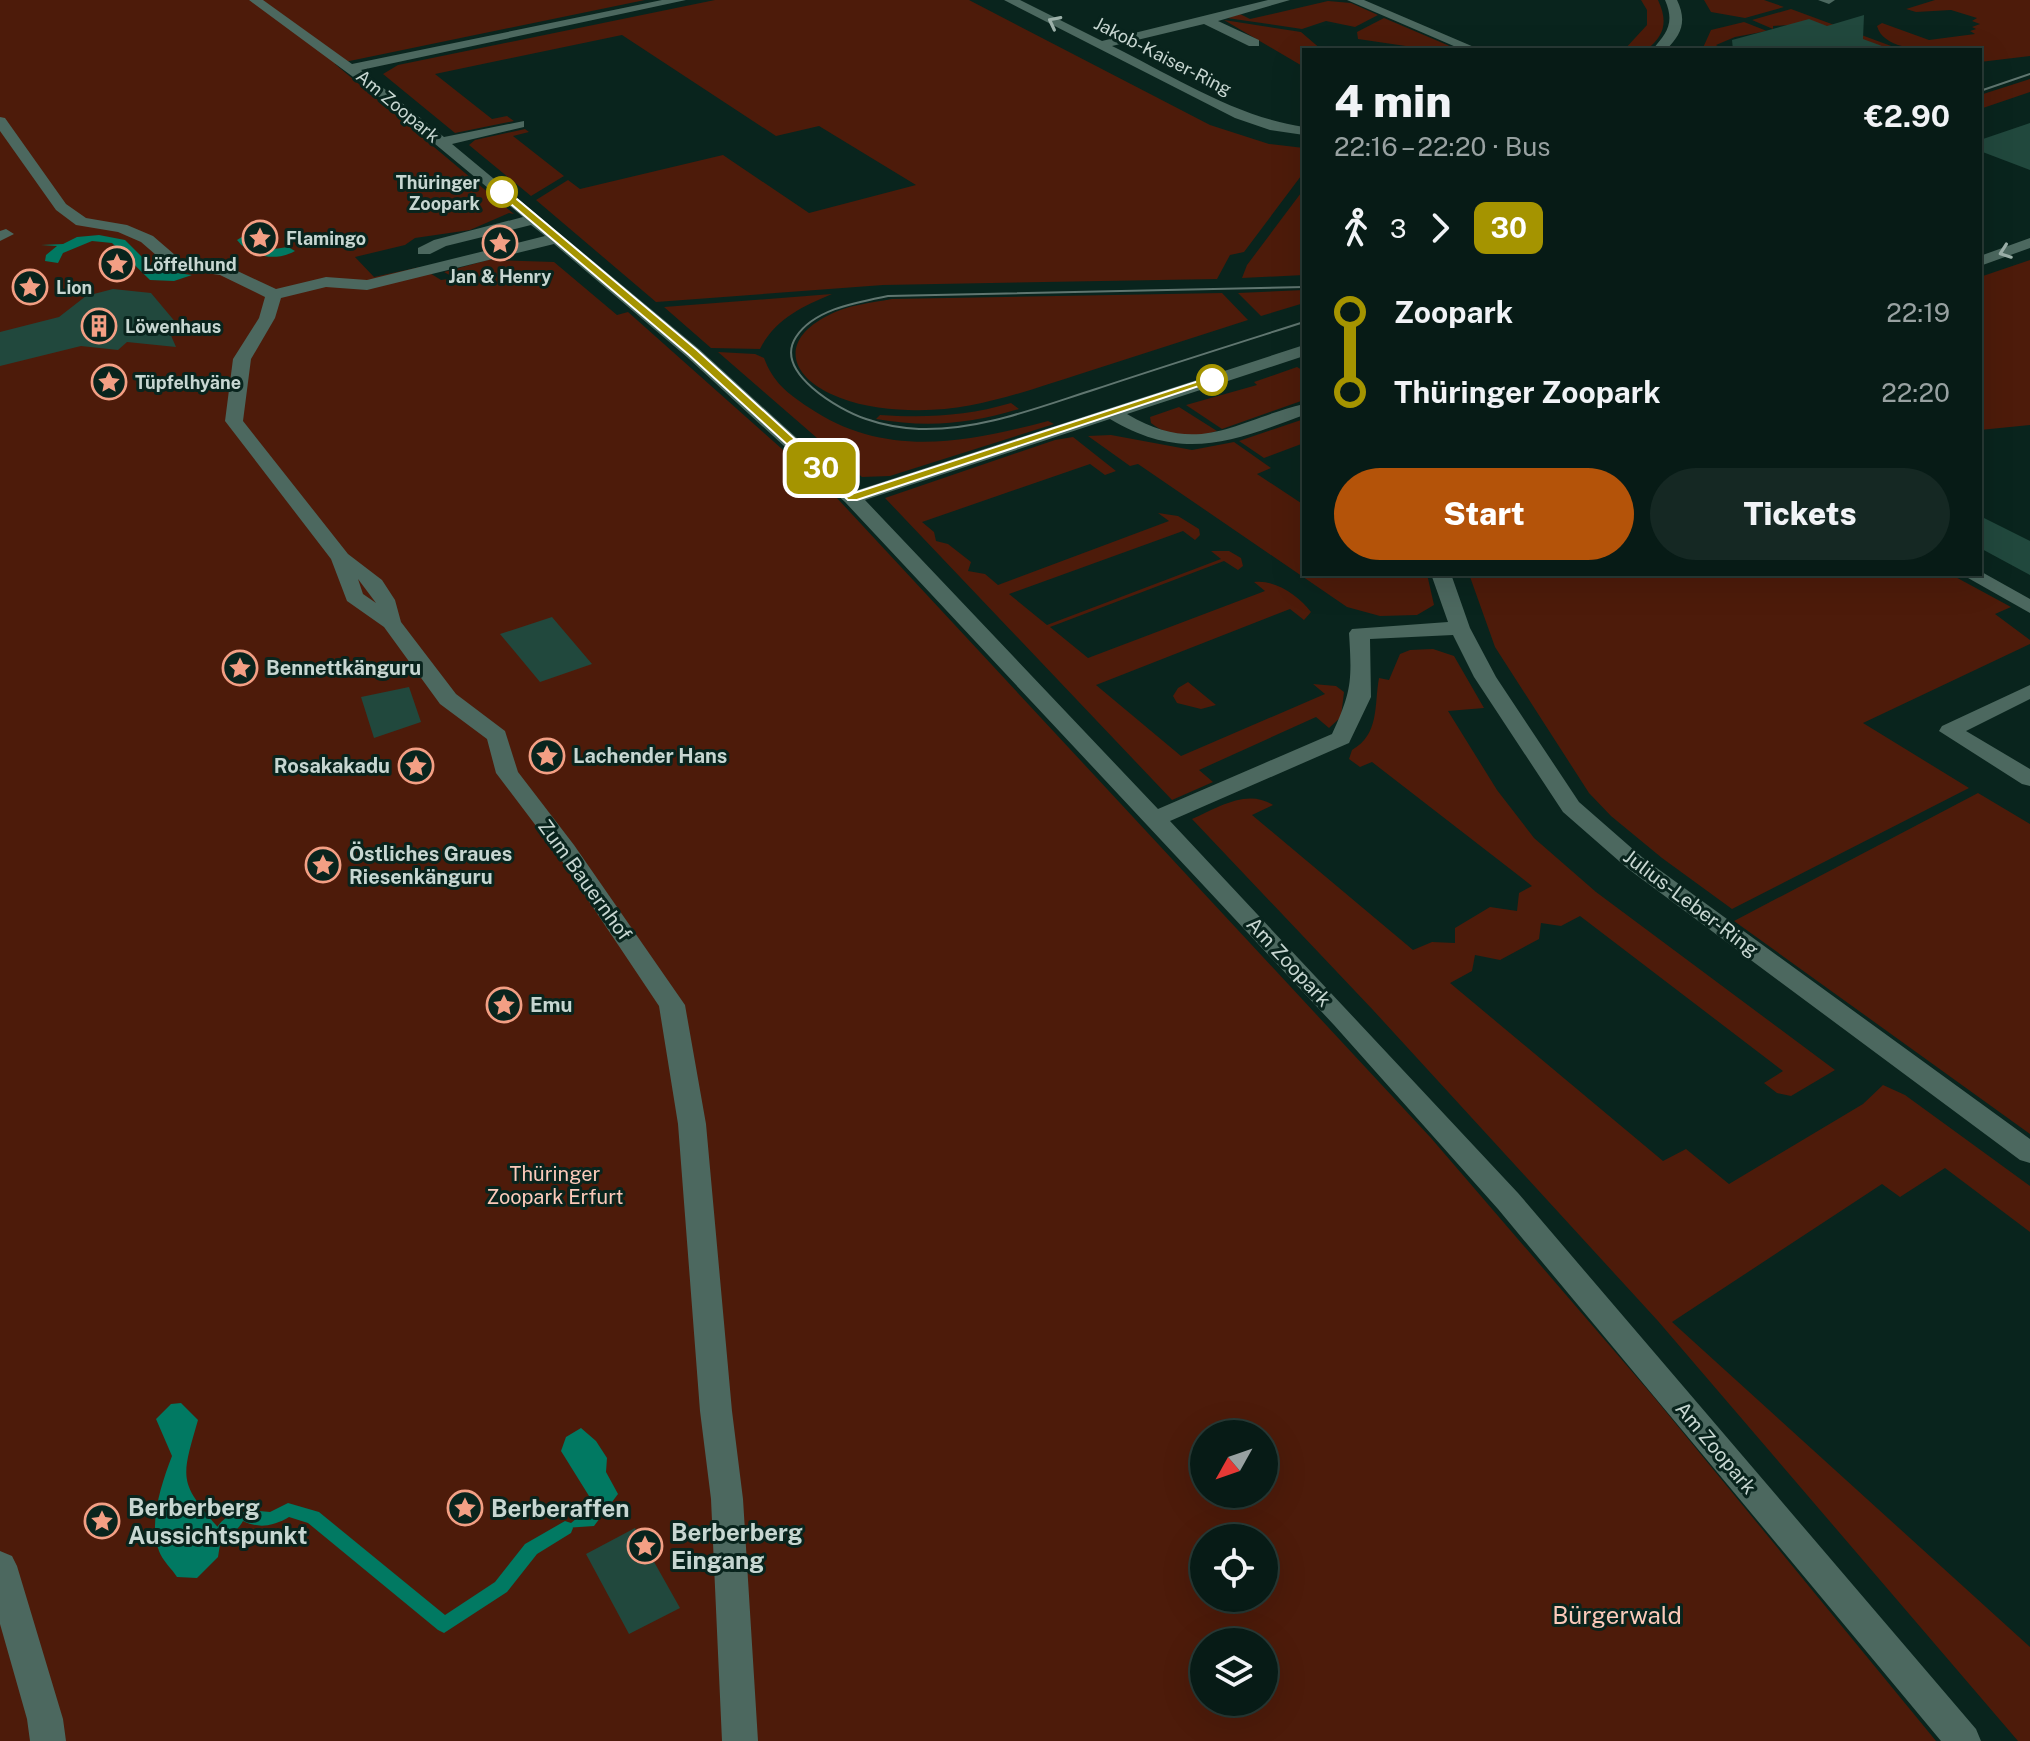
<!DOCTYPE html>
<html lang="en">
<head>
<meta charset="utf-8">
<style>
  :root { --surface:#071b16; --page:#152823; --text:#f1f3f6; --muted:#98a1a1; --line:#283935; --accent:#b45309 }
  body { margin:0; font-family:"Public Sans",sans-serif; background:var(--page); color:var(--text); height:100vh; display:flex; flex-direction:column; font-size:30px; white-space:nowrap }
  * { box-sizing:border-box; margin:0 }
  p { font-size:26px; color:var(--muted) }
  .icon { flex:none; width:44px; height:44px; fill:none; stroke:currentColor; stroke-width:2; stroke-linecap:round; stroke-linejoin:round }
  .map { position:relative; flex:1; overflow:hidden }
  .panel { position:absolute; left:1302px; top:48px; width:680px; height:528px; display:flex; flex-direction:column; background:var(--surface); border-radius:0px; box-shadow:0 8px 32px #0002,0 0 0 2px var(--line) }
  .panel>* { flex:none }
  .badge { padding:0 16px; border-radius:12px; font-size:28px; line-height:52px }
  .needle { width:52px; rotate:230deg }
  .tools { position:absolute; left:1190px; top:1420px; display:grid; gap:16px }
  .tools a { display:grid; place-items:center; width:88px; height:88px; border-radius:50%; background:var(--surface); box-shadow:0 8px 32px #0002,0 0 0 2px var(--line); font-size:40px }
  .map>.badge { position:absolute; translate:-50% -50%; box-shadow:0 0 0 4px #fff }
  .legs { display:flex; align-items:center; gap:12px; height:88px; padding:0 32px; font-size:26px }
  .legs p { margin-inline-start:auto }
  .overview { display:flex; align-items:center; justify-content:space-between; height:136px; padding:0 32px }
  h1 { font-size:44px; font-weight:800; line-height:60px }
  .cta { display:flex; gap:16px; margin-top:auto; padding:16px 32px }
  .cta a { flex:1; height:92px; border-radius:48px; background:var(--accent); color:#fff; font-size:32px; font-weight:800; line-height:92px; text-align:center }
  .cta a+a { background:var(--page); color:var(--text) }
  ul { padding:0 32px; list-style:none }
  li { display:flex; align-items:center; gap:28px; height:80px; font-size:30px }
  li i { display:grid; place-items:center; width:12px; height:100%; margin:0 10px; background:currentColor }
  li i::after { content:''; width:20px; height:20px; margin:-10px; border:6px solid; border-radius:50%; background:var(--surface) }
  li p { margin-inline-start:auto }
  li:first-child i { background:linear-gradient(#0000 50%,currentColor 0) }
  li:last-child i { background:linear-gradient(currentColor 50%,#0000 0) }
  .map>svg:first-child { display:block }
</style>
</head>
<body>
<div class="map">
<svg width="2030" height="1741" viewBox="0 0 2030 1741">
  <rect width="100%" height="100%" fill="#09241d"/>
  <!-- green -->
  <path fill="#4d1b0a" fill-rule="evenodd" d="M0 0H645L335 64 514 214 509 213 470 230 415 238 405 245 355 257 374 277 420 267 441 280 455 278 444 272 488 260 554 262 617 315 628 312 836 497 1431 1138 1653 1396 1936 1741H0ZM1204 1434H1264V1494H1204ZM1204 1538H1264V1598H1204ZM1204 1642H1264V1702H1204Z
    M715 0H969L1210 125 1269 144 1304 148V172L1244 252 1230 255 1217 279 883 285 656 302 536 200 568 180 580 189 723 155 809 213 916 185 819 126 776 136 622 35 435 74 492 119 507 116 514 121 455 133 383 74 398 65Z
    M1641 0H1658C1668 21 1665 36 1646 50H1624L1647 25V10Z
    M1704 0H1764L1784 7 1745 18 1711 12Z
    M1935 0H2030V56L1980 62V50C1954 50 1885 57 1877 26L1882 23 1929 40 1975 34 1970 31 1976 29 1972 27 1980 24 1972 21 1977 18 1951 10 1916 12 1906 9Z
    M1328 1 1351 3 1378 15 1355 27 1326 21 1302 29 1227 18 1240 14 1250 19Z
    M1791 9 1902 50H1769L1789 25 1773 26V29L1752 20Z
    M1384 18 1459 50H1433L1358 39 1357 32Z
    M1224 20 1301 32 1322 50H1304V67Z
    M1744 22 1767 31 1735 37 1716 45 1724 50H1702L1711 30Z
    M2030 79V92L1980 109V95Z
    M525 129 529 132 513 136 564 176 531 196 469 145 475 140Z
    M1304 189V275L1242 278 1247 265Z
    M2030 260V425L1980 430V277Z
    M1304 290V303L1261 316 1238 293Z
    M1222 293 1248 320C1192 338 1136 356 1080 374 1023 392 968 413 908 410 882 409 854 405 831 394 787 373 782 339 827 316 847 305 870 303 892 299Z
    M832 294C803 306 775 319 760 349L711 348 664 307Z
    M718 352 755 354 764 358C773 382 787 393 808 407 884 459 965 443 1048 421L1054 424 890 476 862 477Z
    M1297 367 1304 371V400L1222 429 1186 405 1257 385 1254 382Z
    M1011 403 1019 409C970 424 927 428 876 419L880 415C926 418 967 416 1011 403Z
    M1179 407 1217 431C1195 438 1169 438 1151 423L1150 417Z
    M1304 419V443L1264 458 1239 441Z
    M1111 435 1192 450 1234 442 1271 468 1257 474 1304 505V574H1427L1434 605 1417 615 1380 616 1347 607 1138 464 1130 466 1088 436Z
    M1073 437 1116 471 1105 475 1090 464 922 522 934 532 936 541 948 544 971 562 968 571 985 574 998 585 1169 521 1158 513 1178 516 1199 529 1200 535 1195 540 1183 531 1009 594 1047 625 1221 559 1211 551H1229L1241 558 1243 566 1238 570 1224 561 1050 627 1088 658 1265 591 1254 582C1275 579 1299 596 1311 612L1304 620 1290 609 1096 685 1181 756 1325 694 1313 684 1336 686 1344 692 1341 717 1329 728 1316 717 1199 770 1213 782 1172 800 885 498 1055 440Z
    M1469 574H1950L2011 607 1995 614 2030 640V644L1863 723 1969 788 1732 909 1662 858 1611 816 1589 793 1495 647Z
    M1433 649 1454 656 1484 708 1448 711 1497 790 1534 838 1596 892 1835 1070 1791 1096 1777 1093 1764 1083 1783 1071 1580 916 1561 926 1541 923 1539 939 1500 960 1475 955 1472 971 1450 983 1663 1161 1686 1149 1729 1184 1863 1104 1883 1085 1905 1095 2030 1186V1232L1945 1168 1900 1197 1882 1184 1672 1322 2030 1647V1741H2018L1658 1321 1373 1010 1192 819C1217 808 1247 788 1273 805L1252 815 1413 950 1432 942 1455 943V928L1490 907 1517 911 1519 893 1532 886 1372 762 1360 767 1349 759 1352 750C1380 734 1374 705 1379 678L1389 680 1400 654 1410 650Z
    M1188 682 1216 705 1201 709 1177 703 1173 696 1178 688Z
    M1978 793 2030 824V1134L1734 921Z"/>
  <!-- water -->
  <path fill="#017962" d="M250 232 275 235V241L262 245 267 250 288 247 295 251C276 262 250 257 237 240Z
    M99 235 125 240 155 270 192 275 174 281 150 280 112 243 92 241 63 253 58 263 45 261 46 255 57 246 41 245 63 244 77 237Z
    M181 1403 198 1420C180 1482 179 1482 222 1532L218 1557 197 1578 177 1577C172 1569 162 1560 159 1551 148 1523 162 1482 172 1456L156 1419 171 1404Z
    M581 1428 596 1441 607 1458 606 1472 618 1494 594 1526 565 1528 594 1504 561 1451 566 1437Z"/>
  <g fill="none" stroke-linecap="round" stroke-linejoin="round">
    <!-- stream -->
    <path fill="#017962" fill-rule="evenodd" d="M288 1503 319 1512 445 1615 495 1582 525 1544 565 1521 571 1523 573 1528 571 1533 537 1554 507 1592 444 1633 438 1630 308 1523 289 1517C274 1526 259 1529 243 1521 238 1530 227 1541 216 1537L214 1532C218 1524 226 1516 235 1513L241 1516 243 1512 249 1510 270 1512Z"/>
  </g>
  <!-- building -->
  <path fill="#21483d" d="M1864 15 1863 39 1882 46V50H1733L1732 40 1809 19 1827 26Z
    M2030 123V170L1980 151V140Z
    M113 289 151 293 177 324 169 331 176 347 127 342 118 350 81 346 0 366V332L59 317 86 296Z
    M1980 516 2030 541V575L1980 548Z
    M552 617 592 664 540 682 500 634Z
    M409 687 421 722 374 738 361 697Z
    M635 1528 680 1608 629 1634 586 1554Z"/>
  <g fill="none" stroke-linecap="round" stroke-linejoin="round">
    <!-- minor -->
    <path fill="#4c685f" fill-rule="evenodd" d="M249 0H263L352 64 662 0H686L361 70 444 137 524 121V127L452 144 699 349 855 491 1304 345V356L1127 414C1200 457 1233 421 1304 404V415C1231 442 1182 462 1110 419L865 500 1158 809 1332 734C1352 691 1352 680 1349 633L1352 629 1448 622 1431 574H1451L1470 628 1496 677 1579 802 1643 858 2030 1139V1163L2020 1160 1627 868 1563 812 1474 677 1453 635 1370 639 1371 697 1349 743 1170 821 1518 1193 1976 1729 1981 1741H1941L1498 1209 1334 1025 845 502 687 357 554 244 367 290 326 287 281 298 275 318 251 359 243 421 348 554 382 580 395 600 401 622 456 694 505 731 518 772 574 845 685 1005 706 1124 732 1411 743 1499 758 1741H722L711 1499 700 1411 678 1124 659 1006 558 855 496 773 487 739 440 704 384 627 347 601 331 559 225 421 233 359 259 318 265 297 220 275 171 268 141 242 118 232 76 225 56 210 0 131V117L5 118 66 204 86 218 127 225 153 236 182 261 229 267 276 289 326 277 367 280 545 236 531 225 446 246 430 254H418V248L434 240 523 217 364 85ZM358 579 376 603 363 594Z
      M1004 0H1020L1102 41 1268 0H1290L1218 21 1259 40V46H1249L1204 24 1112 46C1173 76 1236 117 1304 127V135L1270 130 1235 118Z
      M1347 0H1364L1481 50H1463Z
      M1665 0H1677C1687 21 1682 34 1666 50H1652C1667 33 1675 23 1665 0Z
      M1818 0H1835L1829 4Z
      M6 229 14 234 0 241V231Z
      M2030 238V248L1980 266V256Z
      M1980 571 2030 599V613L1961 574H1980Z
      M2030 685V699L1966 731 2030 769V786L2022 784 1939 731 1942 726Z
      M0 1551 12 1556 17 1566 63 1719 66 1741H30L27 1719 0 1624Z"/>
    <!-- tram -->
    <path stroke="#607670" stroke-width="2" d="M1980 91 2030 74
      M1304 287 888 296C858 302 814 309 796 337 773 372 839 410 866 419 883 425 901 428 919 429 980 431 1039 407 1096 389 1165 366 1235 344 1304 322"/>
  </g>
  <!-- one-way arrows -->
  <defs><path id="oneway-chevron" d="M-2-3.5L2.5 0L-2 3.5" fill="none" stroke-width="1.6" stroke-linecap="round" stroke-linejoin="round" transform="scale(2)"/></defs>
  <g stroke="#9cb0a9">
    <use href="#oneway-chevron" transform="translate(1054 22) rotate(-153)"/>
    <use href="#oneway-chevron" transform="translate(2005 252) rotate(160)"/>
  </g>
  <!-- line-1 -->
  <path fill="#a59400" stroke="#fff" stroke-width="2" d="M499 190H506L697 350 854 493 1208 378 1217 380 857 500H848L689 355 499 194Z"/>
  <!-- icons -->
  <defs>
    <g id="sight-ring" transform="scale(1.8)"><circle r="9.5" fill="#09241d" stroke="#f39f84" stroke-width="1.5"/><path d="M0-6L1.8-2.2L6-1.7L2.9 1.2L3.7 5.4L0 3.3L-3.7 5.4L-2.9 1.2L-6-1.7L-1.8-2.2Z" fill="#f39f84"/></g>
    <g id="building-ring" transform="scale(1.8)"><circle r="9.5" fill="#09241d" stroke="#f39f84" stroke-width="1.5"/><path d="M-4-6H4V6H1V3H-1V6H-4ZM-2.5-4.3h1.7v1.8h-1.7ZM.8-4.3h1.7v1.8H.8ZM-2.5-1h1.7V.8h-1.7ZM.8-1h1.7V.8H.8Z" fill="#f39f84"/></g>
  </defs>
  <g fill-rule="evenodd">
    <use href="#sight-ring" x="260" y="238"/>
    <use href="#sight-ring" x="500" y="243"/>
    <use href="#sight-ring" x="117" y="264"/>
    <use href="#sight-ring" x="30" y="287"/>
    <use href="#building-ring" x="99" y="326"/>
    <use href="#sight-ring" x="109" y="382"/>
    <use href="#sight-ring" x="240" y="668"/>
    <use href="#sight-ring" x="547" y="756"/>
    <use href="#sight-ring" x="416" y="766"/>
    <use href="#sight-ring" x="323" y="865"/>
    <use href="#sight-ring" x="504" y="1005"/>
    <use href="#sight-ring" x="465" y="1508"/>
    <use href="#sight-ring" x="102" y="1521"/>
    <use href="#sight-ring" x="645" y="1546"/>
  </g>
  <!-- markers -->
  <g fill="#fff" stroke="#a59400" stroke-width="4">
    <circle cx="502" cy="192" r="14"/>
    <circle cx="1212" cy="380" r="14"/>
  </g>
  <g text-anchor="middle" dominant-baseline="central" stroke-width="6" stroke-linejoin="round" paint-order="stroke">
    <!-- far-street labels -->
    <g font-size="18" fill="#c7d6d1" stroke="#09241d">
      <text transform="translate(1163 56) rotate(27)">Jakob-Kaiser-Ring</text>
      <text transform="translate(398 106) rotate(40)">Am Zoopark</text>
    </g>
    <!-- far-stop labels -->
    <g font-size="18" font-weight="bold" fill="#c7d6d1" stroke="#09241d" text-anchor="end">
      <text x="480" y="182">Thüringer<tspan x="480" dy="21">Zoopark</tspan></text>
    </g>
    <!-- far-poi labels -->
    <g font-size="18" font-weight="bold" fill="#c7d6d1" stroke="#09241d" text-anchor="start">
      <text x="286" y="238">Flamingo</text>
      <text x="143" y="264">Löffelhund</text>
      <text x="500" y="276" text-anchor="middle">Jan &amp; Henry</text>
      <text x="56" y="287">Lion</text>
      <text x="125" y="326">Löwenhaus</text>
      <text x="135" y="382">Tüpfelhyäne</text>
    </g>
    <!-- poi labels -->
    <g font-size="20" font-weight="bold" fill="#c7d6d1" stroke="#09241d" text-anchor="start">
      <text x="266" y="668">Bennettkänguru</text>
      <text x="573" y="756">Lachender Hans</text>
      <text x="390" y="766" text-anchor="end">Rosakakadu</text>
      <text x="349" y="854">Östliches Graues<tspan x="349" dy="23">Riesenkänguru</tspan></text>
      <text x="530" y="1005">Emu</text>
    </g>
    <!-- street labels -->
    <g font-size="20" fill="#c7d6d1" stroke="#09241d">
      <text transform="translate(585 880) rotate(54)">Zum Bauernhof</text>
      <text transform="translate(1691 903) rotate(37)">Julius-Leber-Ring</text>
      <text transform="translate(1289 962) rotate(47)">Am Zoopark</text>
      <text transform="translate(1716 1448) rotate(50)">Am Zoopark</text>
    </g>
    <!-- park labels -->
    <g font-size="20" fill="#fccaba" stroke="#09241d">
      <text x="555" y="1174">Thüringer<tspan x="555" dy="23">Zoopark Erfurt</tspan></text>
    </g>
    <!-- near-poi labels -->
    <g font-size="24" font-weight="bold" fill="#c7d6d1" stroke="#09241d" text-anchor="start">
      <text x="128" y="1507">Berberberg<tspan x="128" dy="28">Aussichtspunkt</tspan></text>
      <text x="491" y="1508">Berberaffen</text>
      <text x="671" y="1532">Berberberg<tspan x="671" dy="28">Eingang</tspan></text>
    </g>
    <!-- near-park labels -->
    <g font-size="24" fill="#fccaba" stroke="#09241d">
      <text x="1617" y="1615">Bürgerwald</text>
    </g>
  </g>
</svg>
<div class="tools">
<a><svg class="needle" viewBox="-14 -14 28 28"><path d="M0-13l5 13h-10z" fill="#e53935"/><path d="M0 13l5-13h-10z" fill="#98a1a1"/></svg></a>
<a><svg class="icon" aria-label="locate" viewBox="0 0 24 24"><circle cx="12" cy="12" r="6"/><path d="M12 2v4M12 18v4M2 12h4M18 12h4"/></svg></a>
<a><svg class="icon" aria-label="layers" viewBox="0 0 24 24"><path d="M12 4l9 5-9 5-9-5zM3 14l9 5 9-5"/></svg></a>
</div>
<b class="badge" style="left:821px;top:468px;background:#a59400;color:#fff">30</b>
<section class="panel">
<div class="overview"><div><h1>4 min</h1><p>22:16 – 22:20 · Bus</p></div><b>€2.90</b></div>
<div class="legs"><svg class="icon" aria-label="walk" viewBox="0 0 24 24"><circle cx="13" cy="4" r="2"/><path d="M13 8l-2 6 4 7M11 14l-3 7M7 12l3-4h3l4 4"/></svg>3<svg class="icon" aria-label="forward" viewBox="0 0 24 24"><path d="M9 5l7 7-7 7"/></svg><b class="badge" style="background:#a59400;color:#fff">30</b></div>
<ul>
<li><i style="color:#a59400"></i><b>Zoopark</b><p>22:19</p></li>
<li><i style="color:#a59400"></i><b>Thüringer Zoopark</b><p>22:20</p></li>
</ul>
<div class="cta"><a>Start</a><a>Tickets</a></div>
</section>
</div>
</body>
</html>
